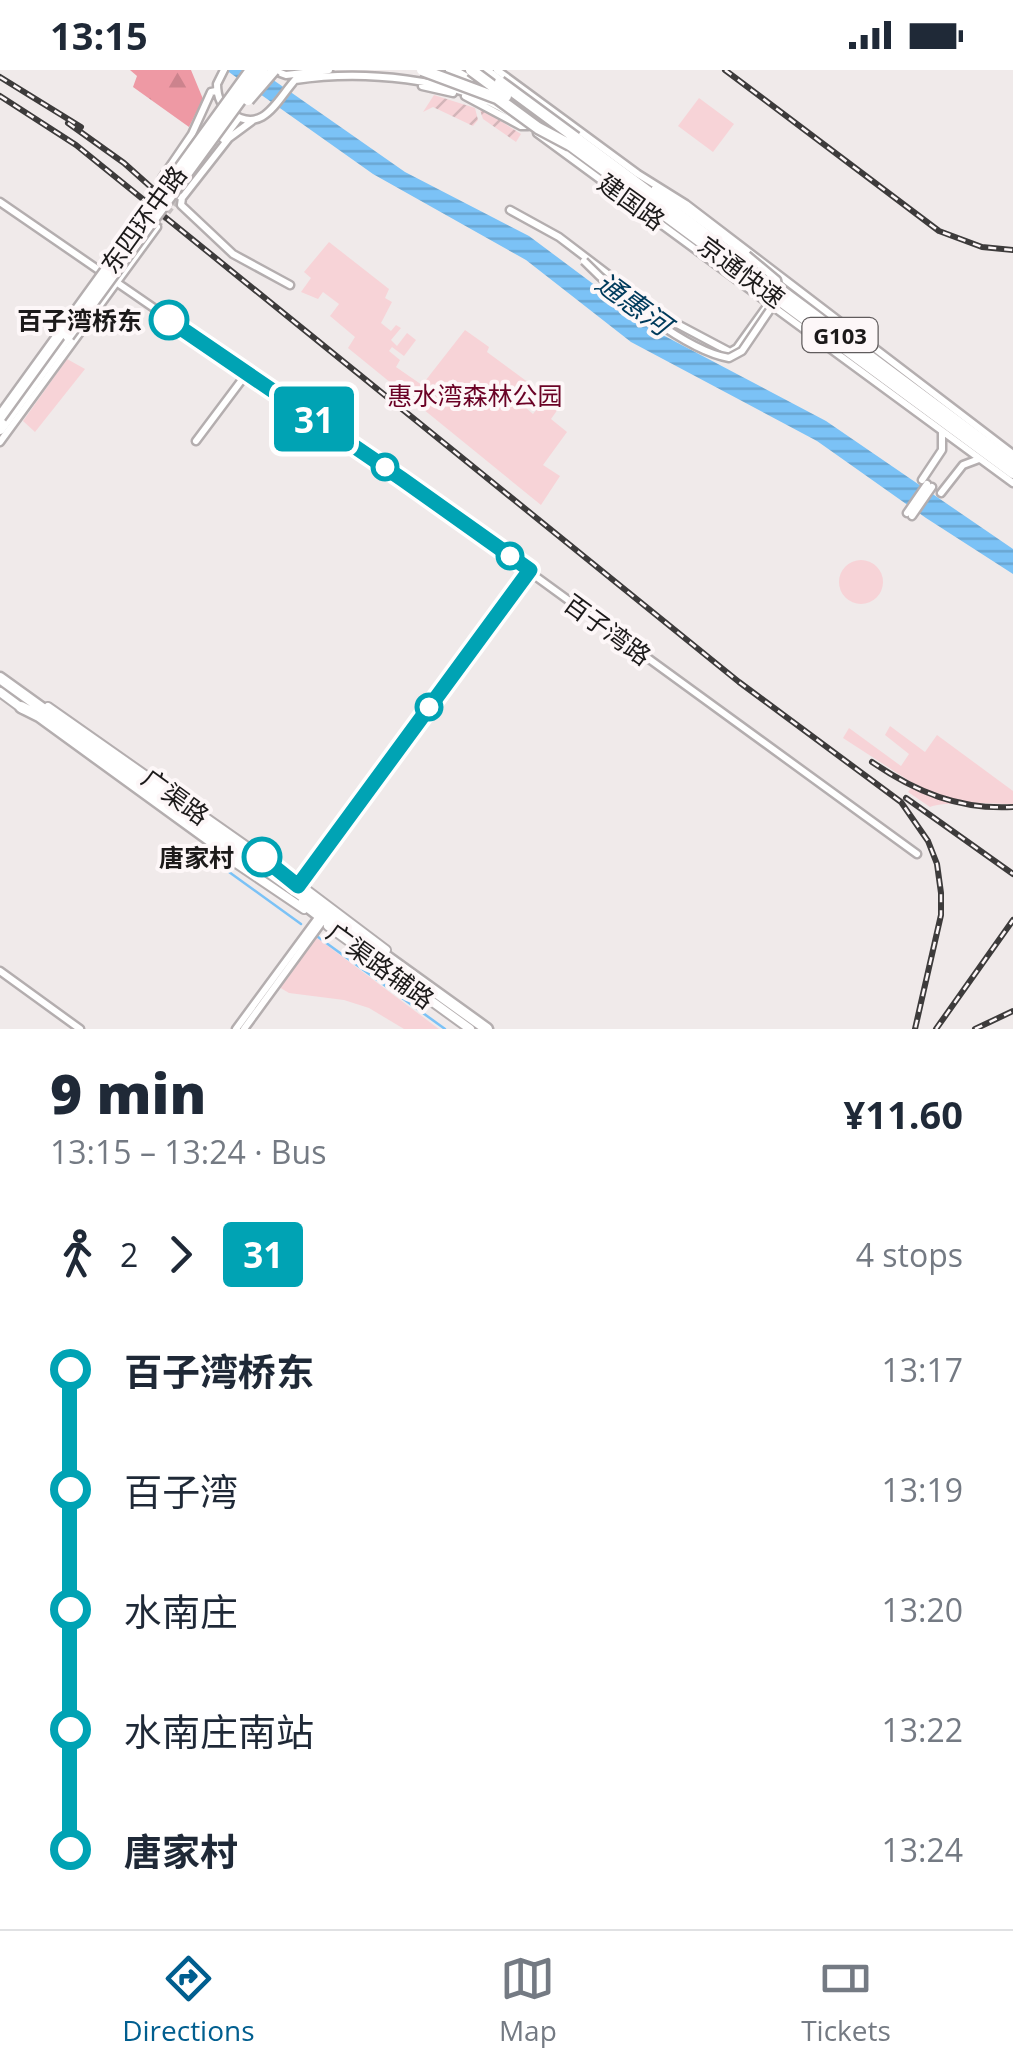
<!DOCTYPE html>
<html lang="en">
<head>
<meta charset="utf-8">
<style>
  :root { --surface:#fff; --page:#f2f2f3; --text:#1f2937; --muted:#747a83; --line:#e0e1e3; --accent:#005e8f }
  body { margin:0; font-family:"Open Sans","Noto Sans SC",sans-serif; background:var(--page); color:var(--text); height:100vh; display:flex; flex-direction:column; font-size:38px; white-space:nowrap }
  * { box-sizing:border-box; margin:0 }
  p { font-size:32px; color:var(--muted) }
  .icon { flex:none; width:55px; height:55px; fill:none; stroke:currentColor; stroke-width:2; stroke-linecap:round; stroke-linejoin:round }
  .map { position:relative; height:959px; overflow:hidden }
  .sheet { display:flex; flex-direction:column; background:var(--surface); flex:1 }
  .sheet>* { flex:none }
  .badge { padding:0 20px; border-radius:8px; font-size:35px; line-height:65px }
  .map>.badge { position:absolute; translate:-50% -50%; box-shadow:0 0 0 5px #fff }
  .legs { display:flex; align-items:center; gap:15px; height:110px; padding:0 50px; font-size:32px }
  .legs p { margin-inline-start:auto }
  .summary { display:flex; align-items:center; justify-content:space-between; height:170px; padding:0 50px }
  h1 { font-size:55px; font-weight:800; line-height:75px }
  ul { padding:0 50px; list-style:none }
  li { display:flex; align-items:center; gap:35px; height:120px; font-size:38px }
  li i { display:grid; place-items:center; width:15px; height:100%; margin:0 12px; background:currentColor }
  li i::after { content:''; width:25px; height:25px; margin:-12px; border:8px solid; border-radius:50%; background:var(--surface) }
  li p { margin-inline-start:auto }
  li:first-child i { background:linear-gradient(#0000 50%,currentColor 0) }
  li:last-child i { background:linear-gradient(currentColor 50%,#0000 0) }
  .status { display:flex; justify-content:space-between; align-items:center; height:70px; padding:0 50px; background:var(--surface); direction:ltr }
  .status svg { height:28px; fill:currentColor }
  .tab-bar { display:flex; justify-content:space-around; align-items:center; height:140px; border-top:2px solid var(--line); background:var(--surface); font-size:28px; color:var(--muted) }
  .tab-bar a { display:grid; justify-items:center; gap:5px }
  .tab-bar .on { color:var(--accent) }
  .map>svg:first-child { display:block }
</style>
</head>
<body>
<div class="status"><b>13:15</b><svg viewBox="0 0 49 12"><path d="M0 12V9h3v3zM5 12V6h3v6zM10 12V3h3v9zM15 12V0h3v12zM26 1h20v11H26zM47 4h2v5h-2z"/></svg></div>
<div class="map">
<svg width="1013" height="959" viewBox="0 0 1013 959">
  <defs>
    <pattern id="forest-firs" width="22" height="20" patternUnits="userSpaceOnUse" patternTransform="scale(2.5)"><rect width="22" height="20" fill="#ee99a4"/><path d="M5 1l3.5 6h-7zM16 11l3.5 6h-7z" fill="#cc838d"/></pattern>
    <pattern id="garden-furrows" width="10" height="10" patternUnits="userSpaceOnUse" patternTransform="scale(2.5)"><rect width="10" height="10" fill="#f7d3d7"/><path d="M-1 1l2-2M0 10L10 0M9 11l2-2" fill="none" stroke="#d3b5b8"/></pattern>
    <pattern id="water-rules" width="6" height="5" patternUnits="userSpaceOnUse" patternTransform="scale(2.5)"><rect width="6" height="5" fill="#7bc2f6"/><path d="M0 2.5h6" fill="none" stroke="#6aa6d2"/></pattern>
  </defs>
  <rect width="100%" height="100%" fill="#f0eaea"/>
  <!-- green -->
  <path fill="#f7d3d7" d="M699 28 734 54 713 82 678 56Z
    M329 172 389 219 385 228 392 232 381 253 391 261 396 255 401 258 391 270 397 276 407 263 416 270 404 286 392 277 389 281 400 290 396 297 422 315 465 260 489 277 487 282 529 313 518 331 533 344 549 323 563 332 551 349 567 362 543 395 560 406 541 435 348 278 355 267 330 246 339 234 323 222 318 229 301 222 311 208 304 202Z
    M67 289 85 299 35 362 23 351Z
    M839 512a22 22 0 1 1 44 0a22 22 0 1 1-44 0Z
    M890 656 925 682 937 665 1013 721V734C995 734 942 731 930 737L908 722 914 714 843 668 849 658 901 696 909 684 885 665Z
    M316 867 439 959H404L369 938 344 930 289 923 279 917Z"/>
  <!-- forest -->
  <path fill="url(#forest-firs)" d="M130 0H191L203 29 189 57 133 17 137 6Z"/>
  <!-- garden -->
  <path fill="url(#garden-furrows)" d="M434 25 475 38 478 50 473 56 433 37 423 42Z
    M479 37 521 64 516 72 483 49Z"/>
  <!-- water -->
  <path fill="url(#water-rules)" d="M226 0H259L405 102 529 166 659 263 826 351 1013 479V504L926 448 817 371 631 272 526 190 373 104Z"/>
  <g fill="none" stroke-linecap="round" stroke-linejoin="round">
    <!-- stream -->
    <path stroke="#7bc2f6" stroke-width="2.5" d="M211 789 301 854
      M318 867 445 959"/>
    <!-- secondary-tunnel -->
    <path stroke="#c6c0c0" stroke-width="6" stroke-dasharray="6 3" stroke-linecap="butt" d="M157 157 180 126"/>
    <!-- secondary casing -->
    <g stroke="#b4aeaf" stroke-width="11">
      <path id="secondary" d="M224 0 217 14C217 26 220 36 231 43 263 65 277 30 295 10 361 0 454 7 511 44
        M272 0 286 5 329 0
        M497 0 638 104 686 134 1013 384
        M422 16 453 23
        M465 26 521 56H528
        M252 51 229 68 182 128 181 135 233 184 290 215
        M537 63 1013 413
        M223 69 239 48
        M655 118 747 185
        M182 128 163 114 162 108 192 64 211 22 216 21
        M0 132 402 409 917 784
        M510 140 559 167 664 247 730 282
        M730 282 737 278 770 232
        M196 371 247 303
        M0 372 157 157
        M922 410 942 380V361
        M941 423 963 395 979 389
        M907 443 927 414
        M912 446 932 417
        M0 901 80 959
        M236 959 317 849
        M244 959 322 852"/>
    </g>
    <!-- primary casing -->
    <g stroke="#b4aeaf" stroke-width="12">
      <path id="primary" d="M0 622 23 639
        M48 637 280 800 386 880
        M233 791 304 839
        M328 856 470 959"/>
    </g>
    <!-- highway casing -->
    <g stroke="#b4aeaf" stroke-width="15">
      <path id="highway" d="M451 0 489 22
        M484 0 500 12
        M576 68 1013 393
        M570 75 1013 403
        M0 359 68 266
        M0 608 487 959
        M21 637 39 646 233 787 256 799
        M303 833 333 856"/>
    </g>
    <!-- secondary -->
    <use href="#secondary" stroke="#fff" stroke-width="6"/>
    <!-- primary -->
    <use href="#primary" stroke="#fff" stroke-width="8"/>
    <!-- highway -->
    <use href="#highway" stroke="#fff" stroke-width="10"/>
    <!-- rail casing -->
    <g stroke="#3d3b3b" stroke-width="6">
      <path id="rail" d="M725 0 939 161 982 177 1013 180
        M0 7 81 57
        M0 26 76 75 739 612 901 732 928 771 937 794 941 823V845L915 959
        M68 53 124 93 162 127
        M872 692C916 722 959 740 1013 737
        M906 728 1013 804
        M936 959 1013 850
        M975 959 1013 941"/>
    </g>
    <!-- rail -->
    <use href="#rail" stroke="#fdf7f8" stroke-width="2.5" stroke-dasharray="8" stroke-linecap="butt"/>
    <!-- secondary-bridge casing -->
    <g stroke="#b4aeaf" stroke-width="11" stroke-linecap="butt">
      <path id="secondary-bridge" d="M584 191C615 223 686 281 729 288L742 281 780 225 777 210 747 185"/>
    </g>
    <!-- highway-bridge casing -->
    <g stroke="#b4aeaf" stroke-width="15" stroke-linecap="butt">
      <path id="highway-bridge" d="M422 0 497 28 538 58 570 75
        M471 0 506 26
        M500 12 576 68
        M248 30 274 0
        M68 266 262 0
        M0 347 251 0"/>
    </g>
    <!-- secondary-bridge -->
    <use href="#secondary-bridge" stroke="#fff" stroke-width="6"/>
    <!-- highway-bridge -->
    <use href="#highway-bridge" stroke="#fff" stroke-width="10"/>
  </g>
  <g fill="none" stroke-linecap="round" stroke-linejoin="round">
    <!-- line-1 casing -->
    <g stroke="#fff" stroke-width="22">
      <path id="line-1" d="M169 250 402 409 530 500 298 816 262 787"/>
    </g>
    <!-- line-1 -->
    <use href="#line-1" stroke="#00a3b4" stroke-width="15"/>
  </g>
  <!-- markers -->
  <g fill="#fff" stroke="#00a3b4" stroke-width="5">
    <circle cx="169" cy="250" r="18"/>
    <circle cx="385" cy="397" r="12"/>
    <circle cx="510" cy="486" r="12"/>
    <circle cx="429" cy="637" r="12"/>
    <circle cx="262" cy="787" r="18"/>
  </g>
  <g text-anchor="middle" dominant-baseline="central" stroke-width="8" stroke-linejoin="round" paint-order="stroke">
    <!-- shield labels -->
    <rect fill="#fdf7f8" stroke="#605c5d" stroke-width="2.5" x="802.5" y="248" width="75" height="34" rx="8"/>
    <g font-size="22" font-weight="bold" fill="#1c1a1a">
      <text x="840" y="265">G103</text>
    </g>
    <!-- street labels -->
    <g font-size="25" fill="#1c1a1a" stroke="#fdf7f8">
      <text transform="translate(632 131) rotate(36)">建国路</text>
      <text transform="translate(143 149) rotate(-54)">东四环中路</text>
      <text transform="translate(742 201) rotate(37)">京通快速</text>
      <text transform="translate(608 559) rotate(36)">百子湾路</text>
      <text transform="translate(176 726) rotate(36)">广渠路</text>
      <text transform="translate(381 895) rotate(36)">广渠路辅路</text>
    </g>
    <!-- stop labels -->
    <g font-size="25" font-weight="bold" fill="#1c1a1a" stroke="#fdf7f8" text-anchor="end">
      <text x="142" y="250">百子湾桥东</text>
      <text x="234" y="787">唐家村</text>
    </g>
    <!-- park labels -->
    <g font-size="25" fill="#6a0125" stroke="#fdf7f8">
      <text x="475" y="325">惠水湾森林公园</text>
    </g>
    <!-- water labels -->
    <g font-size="28" font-style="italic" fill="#003b5c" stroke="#fdf7f8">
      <text transform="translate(634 233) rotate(36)">通惠河</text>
    </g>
  </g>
</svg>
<b class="badge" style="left:314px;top:349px;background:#00a3b4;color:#fff">31</b>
</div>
<section class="sheet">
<div class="summary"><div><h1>9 min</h1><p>13:15 – 13:24 · Bus</p></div><b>¥11.60</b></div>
<div class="legs"><svg class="icon" aria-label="walk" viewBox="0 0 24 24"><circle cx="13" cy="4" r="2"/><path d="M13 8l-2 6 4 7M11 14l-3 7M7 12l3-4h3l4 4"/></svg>2<svg class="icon" aria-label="forward" viewBox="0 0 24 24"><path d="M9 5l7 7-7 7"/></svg><b class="badge" style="background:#00a3b4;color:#fff">31</b><p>4 stops</p></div>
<ul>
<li><i style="color:#00a3b4"></i><b>百子湾桥东</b><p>13:17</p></li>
<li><i style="color:#00a3b4"></i><span>百子湾</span><p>13:19</p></li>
<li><i style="color:#00a3b4"></i><span>水南庄</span><p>13:20</p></li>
<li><i style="color:#00a3b4"></i><span>水南庄南站</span><p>13:22</p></li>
<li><i style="color:#00a3b4"></i><b>唐家村</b><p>13:24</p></li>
</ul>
</section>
<nav class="tab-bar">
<a class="on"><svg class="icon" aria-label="directions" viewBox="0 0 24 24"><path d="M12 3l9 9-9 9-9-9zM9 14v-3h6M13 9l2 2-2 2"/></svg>Directions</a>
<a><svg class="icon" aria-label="map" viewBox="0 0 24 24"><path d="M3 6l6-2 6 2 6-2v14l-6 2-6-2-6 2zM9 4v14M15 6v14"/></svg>Map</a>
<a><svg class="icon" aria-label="tickets" viewBox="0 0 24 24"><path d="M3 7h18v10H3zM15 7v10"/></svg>Tickets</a>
</nav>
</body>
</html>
